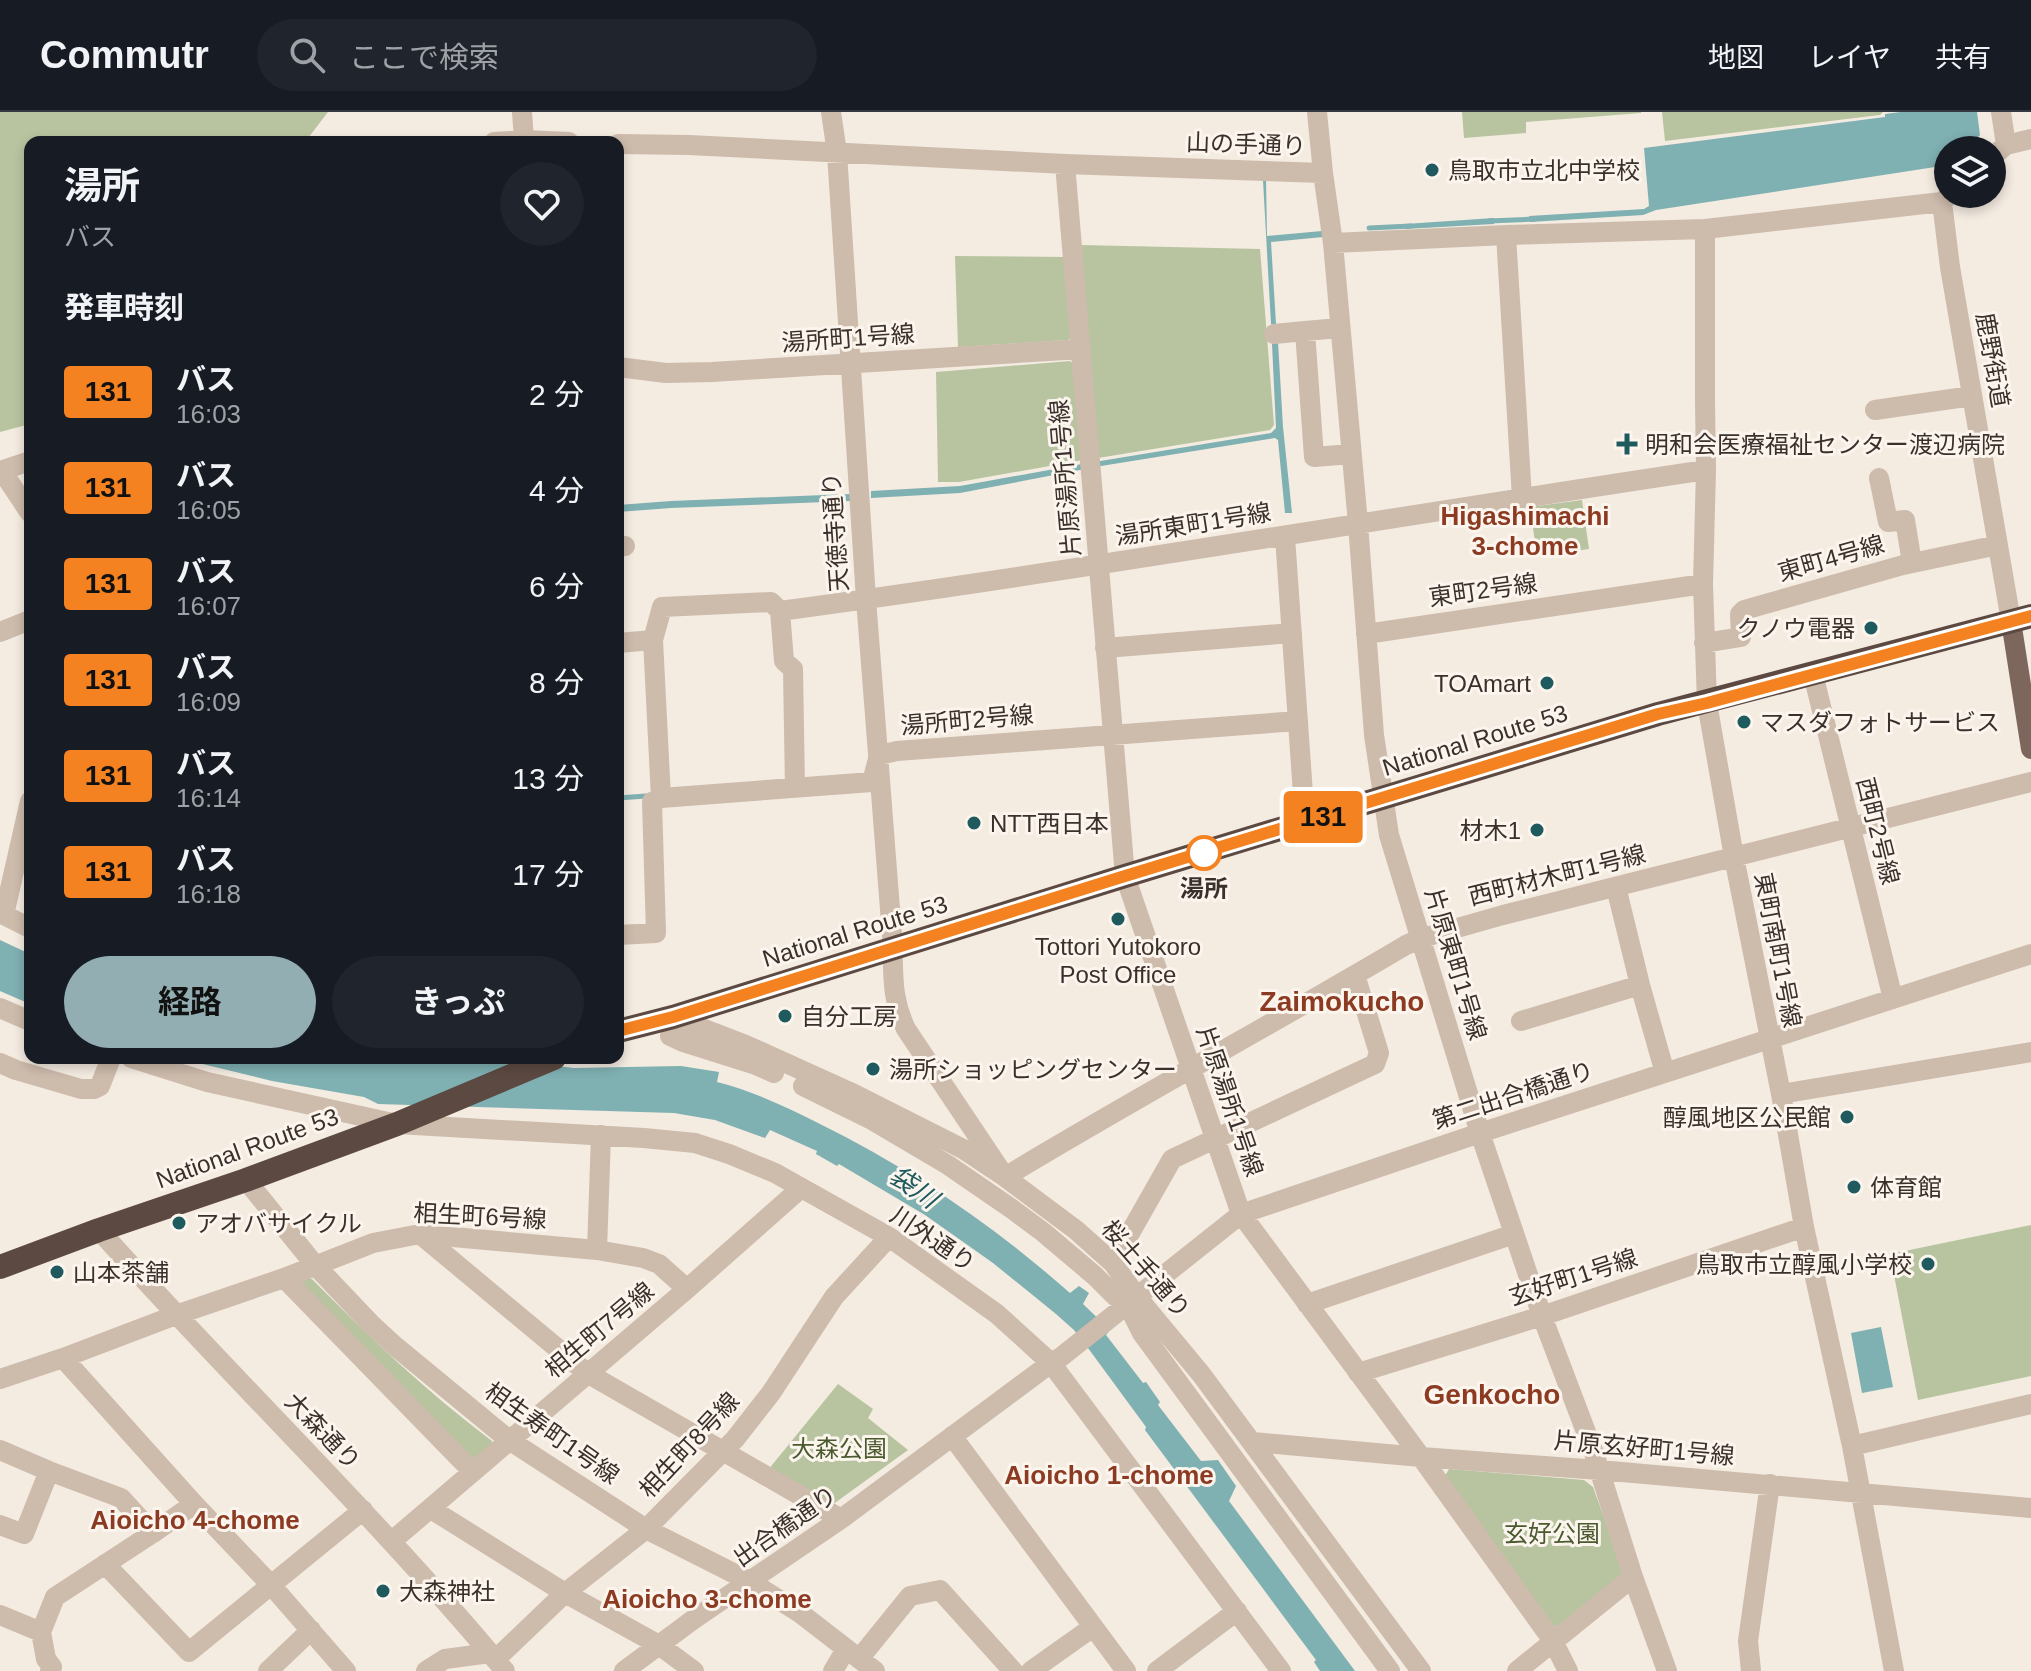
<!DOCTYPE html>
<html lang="ja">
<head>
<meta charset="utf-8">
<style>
  :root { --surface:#171b24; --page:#20242c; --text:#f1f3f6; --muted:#9ea1a6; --line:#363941; --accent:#92aeb2 }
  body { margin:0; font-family:Arial,"Noto Sans JP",sans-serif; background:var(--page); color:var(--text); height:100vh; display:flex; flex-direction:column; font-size:30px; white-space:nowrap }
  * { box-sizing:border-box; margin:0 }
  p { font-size:26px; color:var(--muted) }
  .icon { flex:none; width:44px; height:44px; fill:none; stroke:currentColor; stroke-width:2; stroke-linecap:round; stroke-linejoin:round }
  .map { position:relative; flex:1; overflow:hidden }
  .panel { position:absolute; left:24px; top:24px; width:600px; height:928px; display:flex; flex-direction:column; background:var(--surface); border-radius:16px; box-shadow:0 4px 12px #0003 }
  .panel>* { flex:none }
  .badge { padding:0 16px; border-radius:6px; font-size:28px; line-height:52px }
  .buttons { position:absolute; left:1934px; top:24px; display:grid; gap:16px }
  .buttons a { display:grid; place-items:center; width:72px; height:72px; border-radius:50%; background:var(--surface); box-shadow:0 4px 12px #0003; font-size:40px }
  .map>.badge { position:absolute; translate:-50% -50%; box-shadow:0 0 0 4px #fff }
  h2 { padding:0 40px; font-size:30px; line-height:72px }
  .round { display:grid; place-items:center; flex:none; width:84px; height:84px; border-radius:42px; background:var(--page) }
  .overview { display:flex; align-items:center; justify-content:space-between; height:136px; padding:0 40px }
  h1 { font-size:38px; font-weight:700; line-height:60px }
  .primary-button { display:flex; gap:16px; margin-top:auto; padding:16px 40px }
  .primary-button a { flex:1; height:92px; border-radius:48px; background:var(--accent); color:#111; font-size:32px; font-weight:700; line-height:92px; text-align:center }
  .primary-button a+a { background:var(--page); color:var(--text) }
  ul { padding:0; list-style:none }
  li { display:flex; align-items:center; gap:24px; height:96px; padding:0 40px }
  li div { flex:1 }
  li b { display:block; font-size:30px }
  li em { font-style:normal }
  li .badge { min-width:88px; font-weight:700; text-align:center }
  header { display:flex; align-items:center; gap:48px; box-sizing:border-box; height:112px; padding:0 40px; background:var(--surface); border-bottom:2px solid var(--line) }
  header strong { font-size:38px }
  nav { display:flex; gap:44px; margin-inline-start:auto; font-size:28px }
  .search { width:560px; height:72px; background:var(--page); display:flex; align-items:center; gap:20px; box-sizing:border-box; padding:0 28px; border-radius:44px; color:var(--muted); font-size:30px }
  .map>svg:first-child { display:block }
</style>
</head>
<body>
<header>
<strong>Commutr</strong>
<div class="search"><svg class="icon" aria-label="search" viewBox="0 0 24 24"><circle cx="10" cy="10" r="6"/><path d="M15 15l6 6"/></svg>ここで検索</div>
<nav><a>地図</a><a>レイヤ</a><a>共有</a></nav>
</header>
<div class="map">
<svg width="2031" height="1559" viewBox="0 0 2031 1559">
  <rect width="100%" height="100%" fill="#f4ebe1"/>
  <!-- green -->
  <path fill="#b8c4a0" d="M0 0H328L305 30H30V312L0 320Z
    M1462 0H1641V1L1526 10V21L1464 26Z
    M1662 0H1883L1880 3 1665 29Z
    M1080 133 1260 137 1274 313 1270 318 1098 346Z
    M955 144 1066 145 1074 223 1068 228 958 235Z
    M1070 249 1076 255 1083 348 959 370H938L936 260Z
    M1582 388 1589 437 1537 444 1530 395Z
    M2031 1113V1264L1918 1288 1890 1142Z
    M304 1164 312 1167C369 1225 427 1280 492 1329L491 1334 473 1349 297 1170Z
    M838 1272 873 1297 868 1306 908 1338 832 1393 768 1358Z
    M1449 1357 1584 1368 1593 1375 1623 1458 1619 1468 1559 1516 1551 1513 1445 1364Z"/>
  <!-- water -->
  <path fill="#7fb0b2" d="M1901 0H1977L1980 23 1967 38H1948V53L1656 98 1643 103 1530 110 1529 104 1644 97 1649 94 1644 36 1885 5V2Z
    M1266 67 1267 124 1322 119 1323 125 1271 130 1276 212H1271L1263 68Z
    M1494 106V112L1405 117V112Z
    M1278 230 1283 315 1292 401H1285L1278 328 1275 326 1101 354 960 381 871 386V379L960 374 1082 352 1271 321 1276 316 1272 232Z
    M850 382 851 389 671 396 618 400V393L671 389Z
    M0 828 30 842V892L0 879Z
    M178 946H492L574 956 681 954 719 960 717 970C753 979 786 995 820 1012 910 1056 994 1114 1070 1181L1079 1174 1089 1181 1083 1192 1110 1218 1106 1223 1143 1271 1146 1270 1160 1290 1158 1293 1201 1349 1218 1348 1236 1374 1229 1389 1355 1559H1320L1314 1550 1316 1548 1145 1318 1146 1315 1088 1236 1074 1218 1056 1202 993 1151 925 1103 839 1052 837 1054 816 1042 817 1039 770 1018 765 1026 715 1008 674 1001 378 992 364 985 272 969Z
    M1881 1215 1893 1275 1862 1281 1851 1221Z"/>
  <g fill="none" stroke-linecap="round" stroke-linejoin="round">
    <!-- stream -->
    <path stroke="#7fb0b2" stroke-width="5" d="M1489 109 1535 107
      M1369 116 1411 114
      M618 686 646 684"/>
    <!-- minor -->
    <path stroke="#cdbbac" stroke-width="20" d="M522 0 524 28
      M831 0 837 41 866 487 892 823C894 859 890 884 906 917L1005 1065C1137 985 1273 912 1406 833L1422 826 1503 803 2031 670
      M1317 0 1323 61
      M2001 0 2006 33
      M494 30 524 28 569 30
      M618 32 689 33 1065 52 1323 61 1333 131 1506 123 1705 117 1942 90 1951 82
      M1992 45 2006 33 2031 27
      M1065 52 1125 764 1241 1102 1421 1345 1553 1529 1568 1559
      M1942 90 1950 155 2011 509
      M1705 117V289L1706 358 1703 472 1707 591 1734 745 1781 982 1804 1115 1852 1334 1894 1559
      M1506 123 1522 386
      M1333 131 1358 412 1374 623 1389 723 1480 1021 1542 1204 1594 1341 1633 1465 1667 1559
      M1339 216 1305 219 1314 345 1351 342
      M1274 222 1305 219
      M618 255 666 261 712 260 1081 237
      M1875 298 1972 284
      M4 358 6 365 30 401
      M0 359 30 349
      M1879 366 1888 410 1905 408 1912 451
      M1285 425 1303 682 1309 710
      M618 435 625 434
      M780 499 784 549 793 557 795 676
      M0 520 30 508
      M1366 522 1703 472
      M618 531 653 528 662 495 771 490 780 499C1090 457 1397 404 1706 358
      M1704 531 1741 525 1740 502 1744 498 1903 453 1998 433
      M1105 536 1292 521
      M1813 562 1893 887
      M661 686 872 670 879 643 897 639 1298 609
      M1616 775 1640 873 1665 961
      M0 801 30 816
      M4 803 30 689
      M618 823 656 821 652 690 661 686 653 528
      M0 896 30 909
      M673 905 746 933 850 980 963 1037 1005 1065 1076 1118 1113 1151 1137 1185 1201 1262 1421 1559
      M1521 909 1640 873
      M670 924 683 930 756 953 774 961
      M131 946 207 970 397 1012 644 1026 695 1031 729 1042 775 1061 889 1125 997 1202 1051 1251 1281 1559
      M0 951 16 958 81 977H94L100 974 111 946
      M803 974 870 1007 948 1053 1012 1097 1043 1120 1095 1164 1115 1184 1128 1193 1142 1221 1390 1559
      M1781 982 2031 940
      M246 1068 315 1153 370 1211 395 1234 509 1328 646 1417 751 1470 800 1501 875 1559
      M99 1118C232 1267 377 1405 505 1559
      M420 1122 587 1261 841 1407
      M597 1138 601 1023
      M1113 1151 1172 1047 1375 952 1379 941 1355 863
      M284 1166 473 1360
      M1307 1192 1514 1122
      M63 1246 194 1392 271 1473 346 1559
      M1358 1261 1542 1204 1804 1115
      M0 1267 63 1246 176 1203 284 1166 373 1131 420 1122 597 1138 643 1146 659 1152 687 1177
      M952 1324 1126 1559
      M1253 1330 1421 1345 1599 1358 2031 1396
      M1852 1334 2031 1292
      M0 1338 49 1359 121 1386 153 1421
      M431 1397 565 1481 659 1533 694 1559
      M0 1413 24 1422 49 1359
      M392 1429 687 1177 801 1076
      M105 1452 189 1540 363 1398
      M0 1503 41 1520
      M496 1547 565 1481 646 1417 735 1327 771 1281 834 1185 889 1125
      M859 1547 910 1484 940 1478 1013 1559
      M50 1559 52 1555 46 1547 41 1520 55 1485 153 1421 194 1392
      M268 1559 311 1518
      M426 1559 445 1547 490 1541
      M624 1559 694 1507 841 1407 1051 1251 1061 1245 1241 1102 1480 1021 2031 842
      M833 1559 846 1537
      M1031 1559 1093 1515
      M1157 1559 1237 1499
      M1517 1559 1633 1465
      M1751 1559 1748 1529 1770 1372"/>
    <!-- major -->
    <path stroke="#7d675c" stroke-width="20" d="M2011 509 2031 637"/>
    <!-- highway -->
    <path stroke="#5c4a42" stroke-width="24" d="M618 919 673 905 1125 764 1658 602 2031 504
      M0 1155 99 1118 246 1068 397 1012 554 946"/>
  </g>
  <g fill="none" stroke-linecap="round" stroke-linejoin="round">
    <!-- line casing -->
    <g stroke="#fff" stroke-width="18">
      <path id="line" d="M618 919 673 905 1125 764 1658 602 1707 591 2031 504"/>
    </g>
    <!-- line -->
    <use href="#line" stroke="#f58220" stroke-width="12"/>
  </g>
  <!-- markers -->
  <g fill="#1f5a5e" stroke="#fbf5ee" stroke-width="3">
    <circle cx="1432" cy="58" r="8"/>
    <path d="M1623 320h8v8h8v8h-8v8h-8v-8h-8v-8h8z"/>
    <circle cx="1871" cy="516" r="8"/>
    <circle cx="1547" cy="571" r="8"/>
    <circle cx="1744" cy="610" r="8"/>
    <circle cx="974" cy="711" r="8"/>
    <circle cx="1537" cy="718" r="8"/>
    <circle cx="1118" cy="807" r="8"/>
    <circle cx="785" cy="904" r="8"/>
    <circle cx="873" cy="957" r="8"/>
    <circle cx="1847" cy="1005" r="8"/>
    <circle cx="1854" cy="1075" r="8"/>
    <circle cx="179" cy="1111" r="8"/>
    <circle cx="1928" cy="1152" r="8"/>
    <circle cx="57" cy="1160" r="8"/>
    <circle cx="383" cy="1479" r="8"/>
  </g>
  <circle fill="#fff" stroke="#f58220" stroke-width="4" cx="1204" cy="741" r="16"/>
  <g text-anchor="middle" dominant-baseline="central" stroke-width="6" stroke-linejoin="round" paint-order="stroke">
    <!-- street labels -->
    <g font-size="24" fill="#3b302b" stroke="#fbf5ee">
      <text transform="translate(1246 32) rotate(2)">山の手通り</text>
      <text transform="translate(848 226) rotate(-4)">湯所町1号線</text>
      <text transform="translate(1993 248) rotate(80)">鹿野街道</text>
      <text transform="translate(1065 366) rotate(-95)">片原湯所1号線</text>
      <text transform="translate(1193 412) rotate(-9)">湯所東町1号線</text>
      <text transform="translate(835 420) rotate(-94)">天徳寺通り</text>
      <text transform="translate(1831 446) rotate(-16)">東町4号線</text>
      <text transform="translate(1483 478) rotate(-8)">東町2号線</text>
      <text transform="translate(967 608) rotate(-5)">湯所町2号線</text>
      <text transform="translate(1475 628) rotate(-17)">National Route 53</text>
      <text transform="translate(1878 719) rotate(76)">西町2号線</text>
      <text transform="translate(1557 763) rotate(-14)">西町材木町1号線</text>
      <text transform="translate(855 819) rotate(-17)">National Route 53</text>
      <text transform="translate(1778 838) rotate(79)">東町南町1号線</text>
      <text transform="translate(1456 852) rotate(73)">片原東町1号線</text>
      <text transform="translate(1513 983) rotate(-18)">第二出合橋通り</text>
      <text transform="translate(1230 989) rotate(71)">片原湯所1号線</text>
      <text transform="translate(247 1036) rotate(-20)">National Route 53</text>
      <text transform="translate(480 1104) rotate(3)">相生町6号線</text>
      <text transform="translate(933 1127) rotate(34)">川外通り</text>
      <text transform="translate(1146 1157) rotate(49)">桜土手通り</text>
      <text transform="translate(1573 1165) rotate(-18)">玄好町1号線</text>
      <text transform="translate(599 1218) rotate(-40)">相生町7号線</text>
      <text transform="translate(323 1319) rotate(46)">大森通り</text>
      <text transform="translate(552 1321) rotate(35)">相生寿町1号線</text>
      <text transform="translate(689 1333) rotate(-47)">相生町8号線</text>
      <text transform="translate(1644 1336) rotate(5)">片原玄好町1号線</text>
      <text transform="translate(785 1414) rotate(-35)">出合橋通り</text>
    </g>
    <!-- poi labels -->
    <g font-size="24" fill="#3b302b" stroke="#fbf5ee" text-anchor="start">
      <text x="1448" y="58">鳥取市立北中学校</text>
      <text x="1645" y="332">明和会医療福祉センター渡辺病院</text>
      <text x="1855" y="516" text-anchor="end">クノウ電器</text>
      <text x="1531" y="571" text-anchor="end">TOAmart</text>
      <text x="1760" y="610">マスダフォトサービス</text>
      <text x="990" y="711">NTT西日本</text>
      <text x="1521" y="718" text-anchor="end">材木1</text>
      <text x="1118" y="834" text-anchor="middle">Tottori Yutokoro<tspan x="1118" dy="28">Post Office</tspan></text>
      <text x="801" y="904">自分工房</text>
      <text x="889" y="957">湯所ショッピングセンター</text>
      <text x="1831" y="1005" text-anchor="end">醇風地区公民館</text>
      <text x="1870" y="1075">体育館</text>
      <text x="195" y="1111">アオバサイクル</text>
      <text x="1912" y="1152" text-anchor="end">鳥取市立醇風小学校</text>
      <text x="73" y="1160">山本茶舗</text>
      <text x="399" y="1479">大森神社</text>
    </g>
    <!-- stop labels -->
    <g font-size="24" font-weight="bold" fill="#3b302b" stroke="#fbf5ee">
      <text x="1204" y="776">湯所</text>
    </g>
    <!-- park labels -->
    <g font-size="24" fill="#4a5a2e" stroke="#fbf5ee">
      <text x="839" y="1336">大森公園</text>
      <text x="1552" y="1421">玄好公園</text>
    </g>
    <!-- neighbourhood labels -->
    <g font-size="26" font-weight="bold" fill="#8c3b22" stroke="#fbf5ee">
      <text x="1525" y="404">Higashimachi<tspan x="1525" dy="30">3-chome</tspan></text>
      <text x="1109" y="1363">Aioicho 1-chome</text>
      <text x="195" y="1408">Aioicho 4-chome</text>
      <text x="707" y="1487">Aioicho 3-chome</text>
    </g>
    <!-- water labels -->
    <g font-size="26" font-style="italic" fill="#1f5a5e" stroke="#fbf5ee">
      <text transform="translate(914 1075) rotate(35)">袋川</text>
    </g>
    <!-- quarter labels -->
    <g font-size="28" font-weight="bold" fill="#8c3b22" stroke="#fbf5ee">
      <text x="1342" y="889">Zaimokucho</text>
      <text x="1492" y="1282">Genkocho</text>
    </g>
  </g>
</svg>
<div class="buttons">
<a><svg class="icon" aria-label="layers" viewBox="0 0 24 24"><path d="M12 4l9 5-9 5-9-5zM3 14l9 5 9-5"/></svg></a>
</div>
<b class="badge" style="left:1323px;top:705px;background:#f58220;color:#111">131</b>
<section class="panel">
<div class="overview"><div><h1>湯所</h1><p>バス</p></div><a class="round"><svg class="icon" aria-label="heart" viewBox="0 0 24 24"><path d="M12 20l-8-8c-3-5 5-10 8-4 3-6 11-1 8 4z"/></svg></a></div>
<h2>発車時刻</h2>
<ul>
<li><span class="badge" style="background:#f58220;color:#111">131</span><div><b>バス</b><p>16:03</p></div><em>2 分</em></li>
<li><span class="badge" style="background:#f58220;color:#111">131</span><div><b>バス</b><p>16:05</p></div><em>4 分</em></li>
<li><span class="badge" style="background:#f58220;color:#111">131</span><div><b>バス</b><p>16:07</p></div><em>6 分</em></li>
<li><span class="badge" style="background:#f58220;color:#111">131</span><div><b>バス</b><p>16:09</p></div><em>8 分</em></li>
<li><span class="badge" style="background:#f58220;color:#111">131</span><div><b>バス</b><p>16:14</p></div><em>13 分</em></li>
<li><span class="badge" style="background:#f58220;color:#111">131</span><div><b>バス</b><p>16:18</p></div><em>17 分</em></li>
</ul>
<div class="primary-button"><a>経路</a><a>きっぷ</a></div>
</section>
</div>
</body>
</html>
